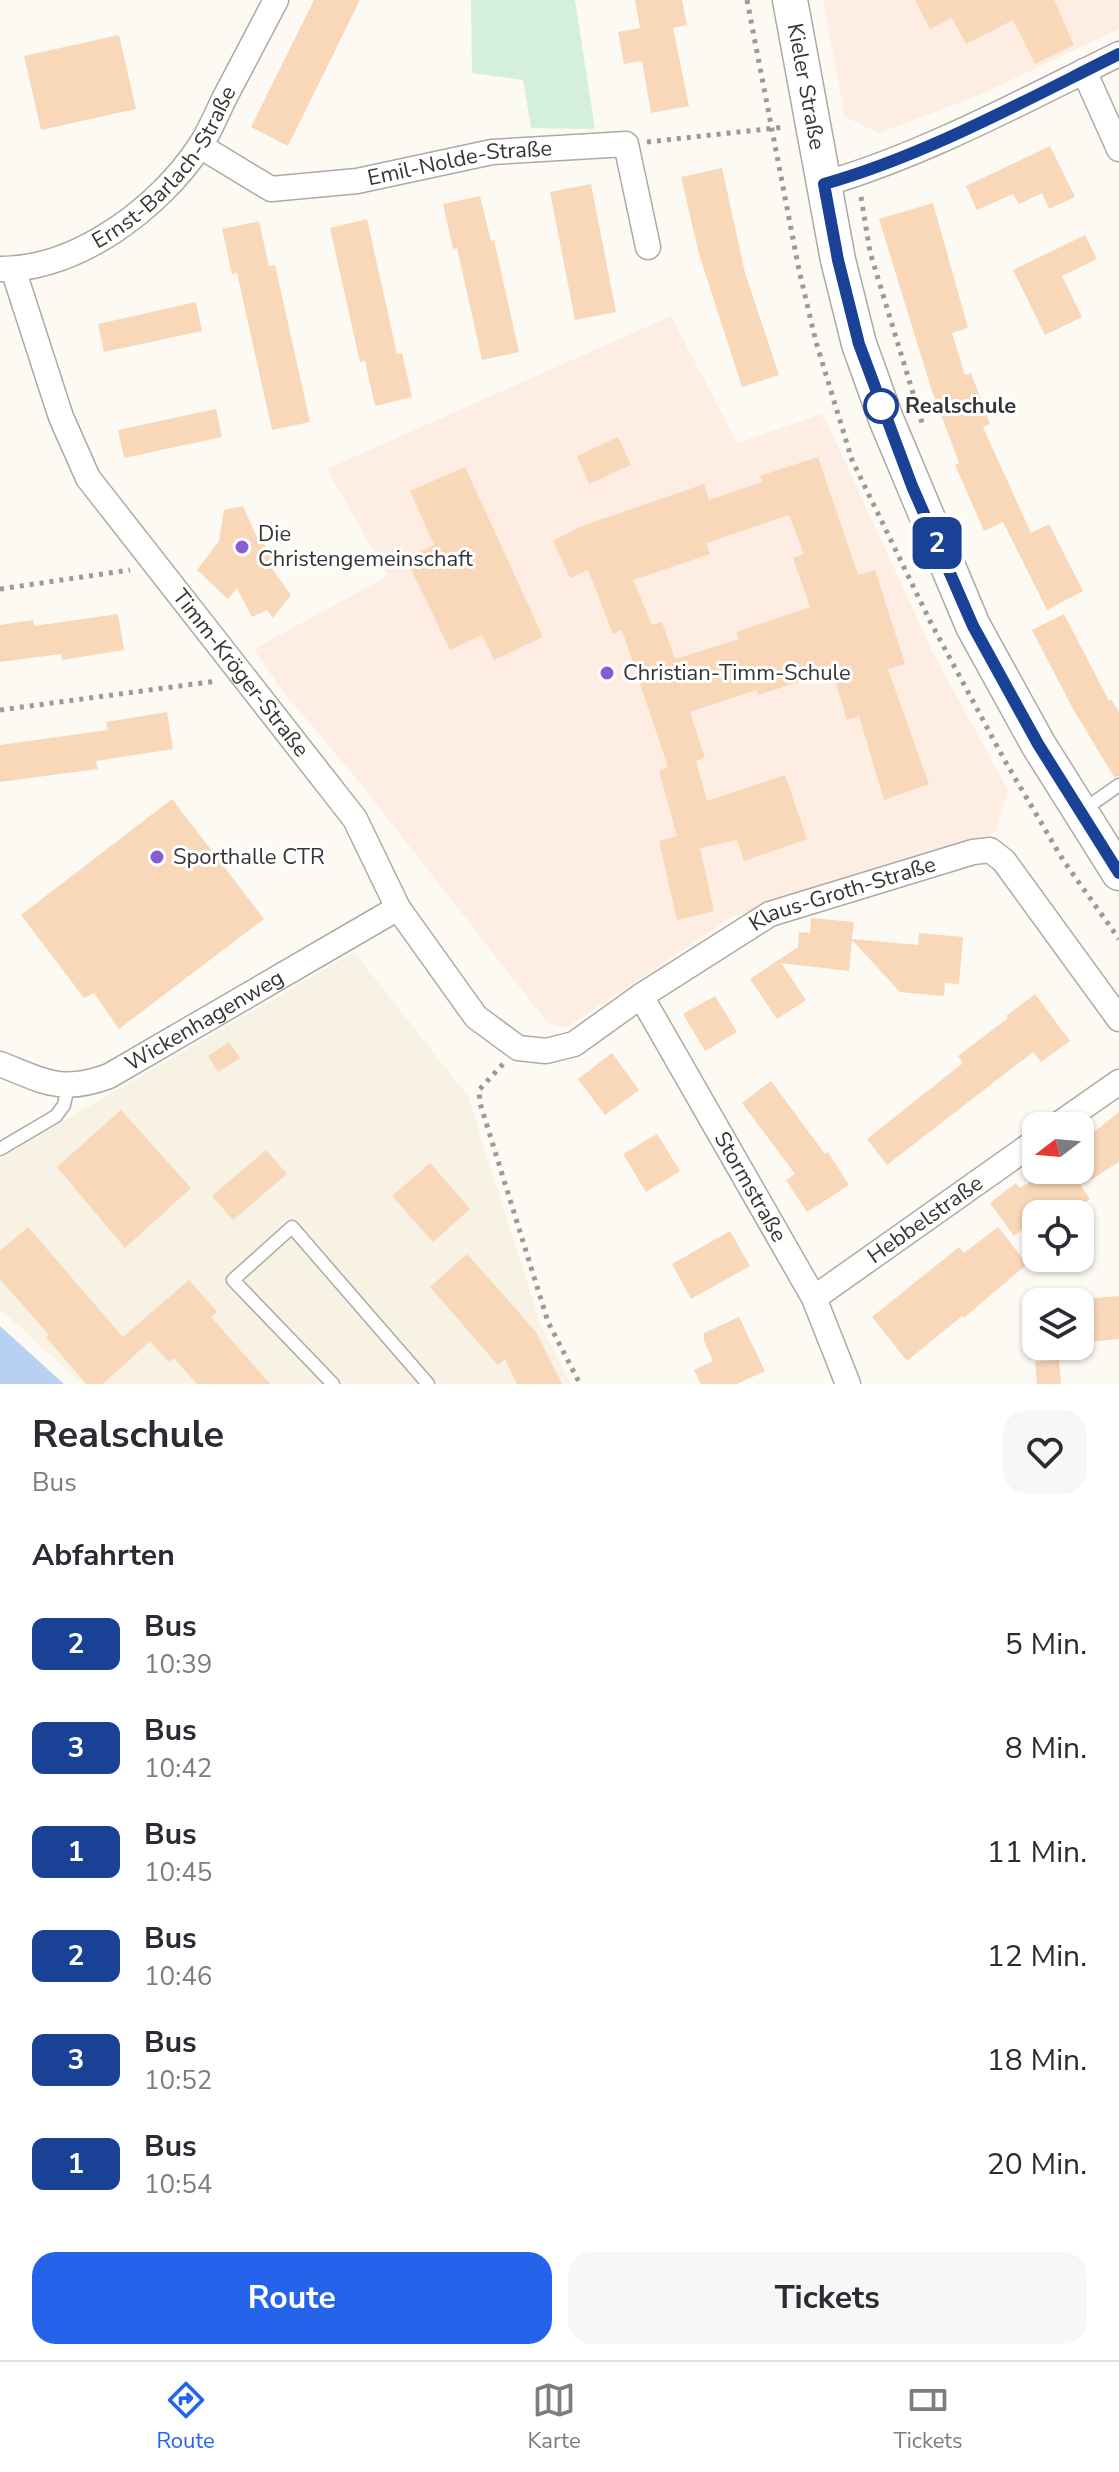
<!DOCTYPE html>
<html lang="de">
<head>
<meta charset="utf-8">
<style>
  :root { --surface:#fff; --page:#f7f7f7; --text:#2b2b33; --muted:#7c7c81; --line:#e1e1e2; --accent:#2563eb }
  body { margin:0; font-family:"Nunito Sans",sans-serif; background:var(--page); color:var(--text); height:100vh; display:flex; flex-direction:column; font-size:30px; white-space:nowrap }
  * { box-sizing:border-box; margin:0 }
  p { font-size:26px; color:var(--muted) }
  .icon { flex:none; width:44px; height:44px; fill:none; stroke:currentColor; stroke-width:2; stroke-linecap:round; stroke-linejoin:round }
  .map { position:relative; height:1384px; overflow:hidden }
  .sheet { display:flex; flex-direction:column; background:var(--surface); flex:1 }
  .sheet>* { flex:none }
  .badge { padding:0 16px; border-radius:12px; font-size:28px; line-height:52px }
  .needle { width:52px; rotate:254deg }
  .controls { position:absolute; left:1022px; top:1112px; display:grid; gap:16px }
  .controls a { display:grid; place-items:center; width:72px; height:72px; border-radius:16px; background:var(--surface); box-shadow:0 2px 6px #0004; font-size:40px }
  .map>.badge { position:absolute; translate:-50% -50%; box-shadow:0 0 0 4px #fff }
  h2 { padding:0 32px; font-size:30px; line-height:72px }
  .round { display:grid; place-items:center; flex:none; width:84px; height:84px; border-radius:24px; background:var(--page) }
  .head { display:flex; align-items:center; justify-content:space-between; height:136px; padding:0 32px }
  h1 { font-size:38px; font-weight:700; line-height:60px }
  .primary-button { display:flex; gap:16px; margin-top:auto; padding:16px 32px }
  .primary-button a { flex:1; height:92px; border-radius:24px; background:var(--accent); color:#fff; font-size:32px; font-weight:700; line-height:92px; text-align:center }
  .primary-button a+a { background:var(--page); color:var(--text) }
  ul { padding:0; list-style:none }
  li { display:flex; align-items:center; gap:24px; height:104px; padding:0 32px }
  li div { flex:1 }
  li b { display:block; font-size:30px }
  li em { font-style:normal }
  li .badge { min-width:88px; font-weight:700; text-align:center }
  .tabs { display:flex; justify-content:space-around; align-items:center; height:112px; border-top:2px solid var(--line); background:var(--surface); font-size:22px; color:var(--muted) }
  .tabs a { display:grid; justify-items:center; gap:4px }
  .tabs .on { color:var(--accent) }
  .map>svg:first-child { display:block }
</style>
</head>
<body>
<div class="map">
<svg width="1119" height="1384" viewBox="0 0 1119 1384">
  <rect width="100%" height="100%" fill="#fdfaf4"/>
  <!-- built -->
  <path fill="#f7f2e4" d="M354 952 468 1096 540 1323 571 1384H82L0 1309V1158Z"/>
  <!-- education -->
  <path fill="#feede2" d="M823 0H1119V29L977 96 879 133 845 117Z
    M671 316 737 443 823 414 935 657 1008 790 996 832 732 917 566 1028 547 1022 360 783 281 689 254 649 388 576 327 469Z"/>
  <!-- green -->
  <path fill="#d5efdd" d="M471 0H575L595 129 531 128 523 80 472 73Z"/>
  <!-- water -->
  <path fill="#b8d1f3" d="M0 1326 64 1384H0Z"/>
  <!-- building -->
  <path fill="#f9d7b9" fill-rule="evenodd" d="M314 0H360L288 146 251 127Z
    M635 0H682L687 25 673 28 689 106 651 113 642 61 624 64 618 32 640 28Z
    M915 0H1054L1074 45 1035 64 1013 20 966 44 952 18 930 29Z
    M119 35 136 109 41 130 24 56Z
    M1050 146 1075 197 1049 209 1042 193 1019 204 1013 194 977 210 966 186Z
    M722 168 745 273 779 375 742 387 699 254 681 177Z
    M591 184 616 312 575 320 550 192Z
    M480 196 491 241 494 240 519 352 482 360 457 248 453 249 443 204Z
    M933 203 968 328 952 333 965 375 971 373 990 424 983 427 1031 533 1049 524 1083 591 1047 610 1003 522 984 531 955 465 959 463 931 388 879 219Z
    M367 219 397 354 402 353 412 397 375 406 365 361 360 362 330 228Z
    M259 221 269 266 275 265 310 422 272 430 237 273 232 274 222 229Z
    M1085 235 1097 259 1062 276 1082 317 1045 335 1013 270Z
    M196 302 202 331 104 352 98 324Z
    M216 409 222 437 124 458 118 430Z
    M618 437 631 465 589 484 577 456Z
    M818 457 858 575 875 570 905 664 888 669 929 784 884 800 859 716 847 720 832 671 758 695 756 690 690 712 705 758 696 761 707 801 785 775 807 839 744 861 737 840 700 848 714 911 677 920 659 841 677 836 659 771 668 767 622 630 613 634 588 570 570 578 553 541 582 526 704 484 709 500 762 482 760 476ZM789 515 804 554 793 558 810 607 736 632 739 639 675 659 662 622 652 625 633 580 710 554 706 543Z
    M465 467 543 637 494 660 482 635 450 650 406 559 434 545 410 491Z
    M243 506 255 533 273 556 267 562 291 595 273 618 267 610 252 617 237 588 228 599 197 570 219 541 224 510Z
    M118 614 124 650 62 660 61 654 0 662V625L33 620 34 626Z
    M1064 614 1109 701 1111 699 1119 712V776L1114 777 1073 709 1032 630Z
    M167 712 173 749 96 761 98 769 0 782V745L108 730 106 722Z
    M172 799 264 919 119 1029 94 993 84 998 21 915Z
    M811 918 854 922 852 939 918 945 919 933 963 937 959 984 945 983 944 996 900 992 852 940 849 971 781 963 806 1000 777 1019 750 979 798 947 799 932 810 933Z
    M1035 994 1070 1041 1041 1062 1033 1052 887 1165 867 1139 963 1063 958 1056 1008 1018 1006 1016Z
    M715 996 737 1032 705 1051 683 1014Z
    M229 1042 240 1058 218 1072 208 1056Z
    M612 1053 639 1090 605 1115 578 1079Z
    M771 1081 825 1154 828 1152 849 1185 807 1212 786 1180 795 1174 742 1103Z
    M121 1110 191 1188 125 1248 57 1167Z
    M1119 1112V1162L1081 1186 1090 1199 1067 1214H1036V1219L1014 1236 990 1203 1016 1183 1020 1188 1049 1170H1080V1143Z
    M657 1134 680 1171 646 1192 623 1154Z
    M266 1150 287 1174 233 1220 212 1196Z
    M430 1163 470 1209 433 1242 392 1196Z
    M28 1227 123 1337 189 1280 217 1312 211 1317 270 1384H197L174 1358 169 1362 150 1341 103 1384H86L46 1337 49 1335 0 1279V1251Z
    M998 1227 1027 1264 964 1318 962 1316 907 1361 872 1317 959 1247 964 1253Z
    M730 1231 750 1266 691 1299 672 1264Z
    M467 1254 536 1332 562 1384H517L505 1359 498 1365 430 1287Z
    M1119 1296V1339L1089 1342 1085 1299Z
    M739 1317 765 1371 737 1384H701L694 1370 713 1361 704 1341V1333Z
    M1059 1360 1061 1384H1037L1035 1362Z"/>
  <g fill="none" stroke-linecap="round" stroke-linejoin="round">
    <!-- lane casing -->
    <g stroke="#adaaa4" stroke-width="15">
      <path id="lane" d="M1082 811 1119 785
        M0 1149 56 1116 64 1105 68 1086
        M333 1384 233 1280 292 1227 428 1384"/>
    </g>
    <!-- street casing -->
    <g stroke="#adaaa4" stroke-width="27">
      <g id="street">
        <path d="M1084 71 1119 149"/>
        <path id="s1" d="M200 146 271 189 357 181 492 152 626 144 648 247"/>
        <path d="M824 184C926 154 1023 101 1119 54"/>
        <path id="s2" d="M0 269C77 270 159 208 200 146 210 131 217 113 225 97 242 65 259 32 276 0"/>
        <path id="s3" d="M13 269 61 417 88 478 355 819 398 908 476 1017 518 1048 546 1051 574 1044 641 996 770 914 973 852 990 850 1004 861 1119 1019"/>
        <path id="s4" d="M641 996 814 1298 848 1384"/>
        <path id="s5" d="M0 1064C44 1081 61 1094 109 1076L398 908"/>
        <path d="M1056 1126 1119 1082"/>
        <path id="s6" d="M814 1298 1036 1141"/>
      </g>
    </g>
    <!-- secondary casing -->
    <g stroke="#adaaa4" stroke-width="37">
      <g id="secondary">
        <path id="s7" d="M790 0 838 260 859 344 886 419 973 626 1038 744 1119 873"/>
      </g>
    </g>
    <!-- path -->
    <path stroke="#9c9a96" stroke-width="5" stroke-dasharray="4 6" stroke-linecap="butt" d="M747 0 799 270 816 342 852 460 930 621 1005 761 1063 860 1119 939
      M647 142 785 127
      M861 197 870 252 923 426
      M0 589 130 570
      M0 710 217 681
      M503 1064 479 1090 480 1103 548 1322 580 1384"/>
    <!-- lane -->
    <use href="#lane" stroke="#fff" stroke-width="12"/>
    <!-- street -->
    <use href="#street" stroke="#fff" stroke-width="24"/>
    <!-- secondary -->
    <use href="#secondary" stroke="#fff" stroke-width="34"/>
  </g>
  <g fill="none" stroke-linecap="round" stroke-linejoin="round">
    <!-- line casing -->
    <g stroke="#fff" stroke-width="18">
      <path id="line" d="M1119 54C1024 101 926 155 824 184L838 260 859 344 912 486 973 626 1038 744 1119 873"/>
    </g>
    <!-- line -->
    <use href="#line" stroke="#194196" stroke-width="12"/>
  </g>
  <!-- markers -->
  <circle fill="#fff" stroke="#194196" stroke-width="4" cx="881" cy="406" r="16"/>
  <g fill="#895bd4" stroke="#fff" stroke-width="3">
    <circle cx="242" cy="547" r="8"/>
    <circle cx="607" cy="673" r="8"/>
    <circle cx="157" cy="857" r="8"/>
  </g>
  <g text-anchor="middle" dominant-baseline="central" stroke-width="6" stroke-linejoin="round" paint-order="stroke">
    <!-- street labels -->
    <g font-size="22" fill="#373634" stroke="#fff">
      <text stroke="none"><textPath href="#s7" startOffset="88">Kieler Straße</textPath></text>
      <text stroke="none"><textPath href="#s2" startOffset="204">Ernst-Barlach-Straße</textPath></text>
      <text stroke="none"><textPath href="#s1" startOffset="274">Emil-Nolde-Straße</textPath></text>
      <text stroke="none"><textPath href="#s3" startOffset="470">Timm-Kröger-Straße</textPath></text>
      <text stroke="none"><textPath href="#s3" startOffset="1308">Klaus-Groth-Straße</textPath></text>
      <text stroke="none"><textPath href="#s5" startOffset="224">Wickenhagenweg</textPath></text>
      <text stroke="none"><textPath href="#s4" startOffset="220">Stormstraße</textPath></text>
      <text stroke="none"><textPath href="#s6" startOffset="136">Hebbelstraße</textPath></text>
    </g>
    <!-- stop labels -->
    <g font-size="22" font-weight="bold" fill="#373634" stroke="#fff" text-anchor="start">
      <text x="905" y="406">Realschule</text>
    </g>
    <!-- poi labels -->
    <g font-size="22" fill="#373634" stroke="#fff" text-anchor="start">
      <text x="258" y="534">Die<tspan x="258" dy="25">Christengemeinschaft</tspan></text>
      <text x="623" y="673">Christian-Timm-Schule</text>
      <text x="173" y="857">Sporthalle CTR</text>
    </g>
  </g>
</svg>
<div class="controls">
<a><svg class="needle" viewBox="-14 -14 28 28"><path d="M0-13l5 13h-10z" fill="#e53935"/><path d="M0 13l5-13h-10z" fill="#7c7c81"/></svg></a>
<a><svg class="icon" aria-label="locate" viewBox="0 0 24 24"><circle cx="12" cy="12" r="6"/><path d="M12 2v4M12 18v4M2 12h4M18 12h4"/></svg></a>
<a><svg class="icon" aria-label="layers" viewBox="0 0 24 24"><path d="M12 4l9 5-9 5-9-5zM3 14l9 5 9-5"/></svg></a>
</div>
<b class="badge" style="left:937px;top:543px;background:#194196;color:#fff">2</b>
</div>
<section class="sheet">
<div class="head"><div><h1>Realschule</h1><p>Bus</p></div><a class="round"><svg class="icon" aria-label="heart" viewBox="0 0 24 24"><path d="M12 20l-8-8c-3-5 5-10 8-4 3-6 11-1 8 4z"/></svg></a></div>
<h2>Abfahrten</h2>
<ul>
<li><span class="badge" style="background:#194196;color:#fff">2</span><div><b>Bus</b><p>10:39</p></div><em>5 Min.</em></li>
<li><span class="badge" style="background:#194196;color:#fff">3</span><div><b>Bus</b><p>10:42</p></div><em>8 Min.</em></li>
<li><span class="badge" style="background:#194196;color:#fff">1</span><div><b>Bus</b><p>10:45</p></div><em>11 Min.</em></li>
<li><span class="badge" style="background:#194196;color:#fff">2</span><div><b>Bus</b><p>10:46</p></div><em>12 Min.</em></li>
<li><span class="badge" style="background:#194196;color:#fff">3</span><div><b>Bus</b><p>10:52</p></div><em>18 Min.</em></li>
<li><span class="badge" style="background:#194196;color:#fff">1</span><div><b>Bus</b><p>10:54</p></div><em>20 Min.</em></li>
</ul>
<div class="primary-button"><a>Route</a><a>Tickets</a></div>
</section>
<nav class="tabs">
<a class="on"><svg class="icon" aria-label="directions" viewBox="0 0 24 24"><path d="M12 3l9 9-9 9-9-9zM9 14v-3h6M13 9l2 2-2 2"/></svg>Route</a>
<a><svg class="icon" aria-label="map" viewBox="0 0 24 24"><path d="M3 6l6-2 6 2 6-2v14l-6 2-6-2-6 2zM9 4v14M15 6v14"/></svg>Karte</a>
<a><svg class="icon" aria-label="tickets" viewBox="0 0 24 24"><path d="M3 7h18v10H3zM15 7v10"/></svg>Tickets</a>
</nav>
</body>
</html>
